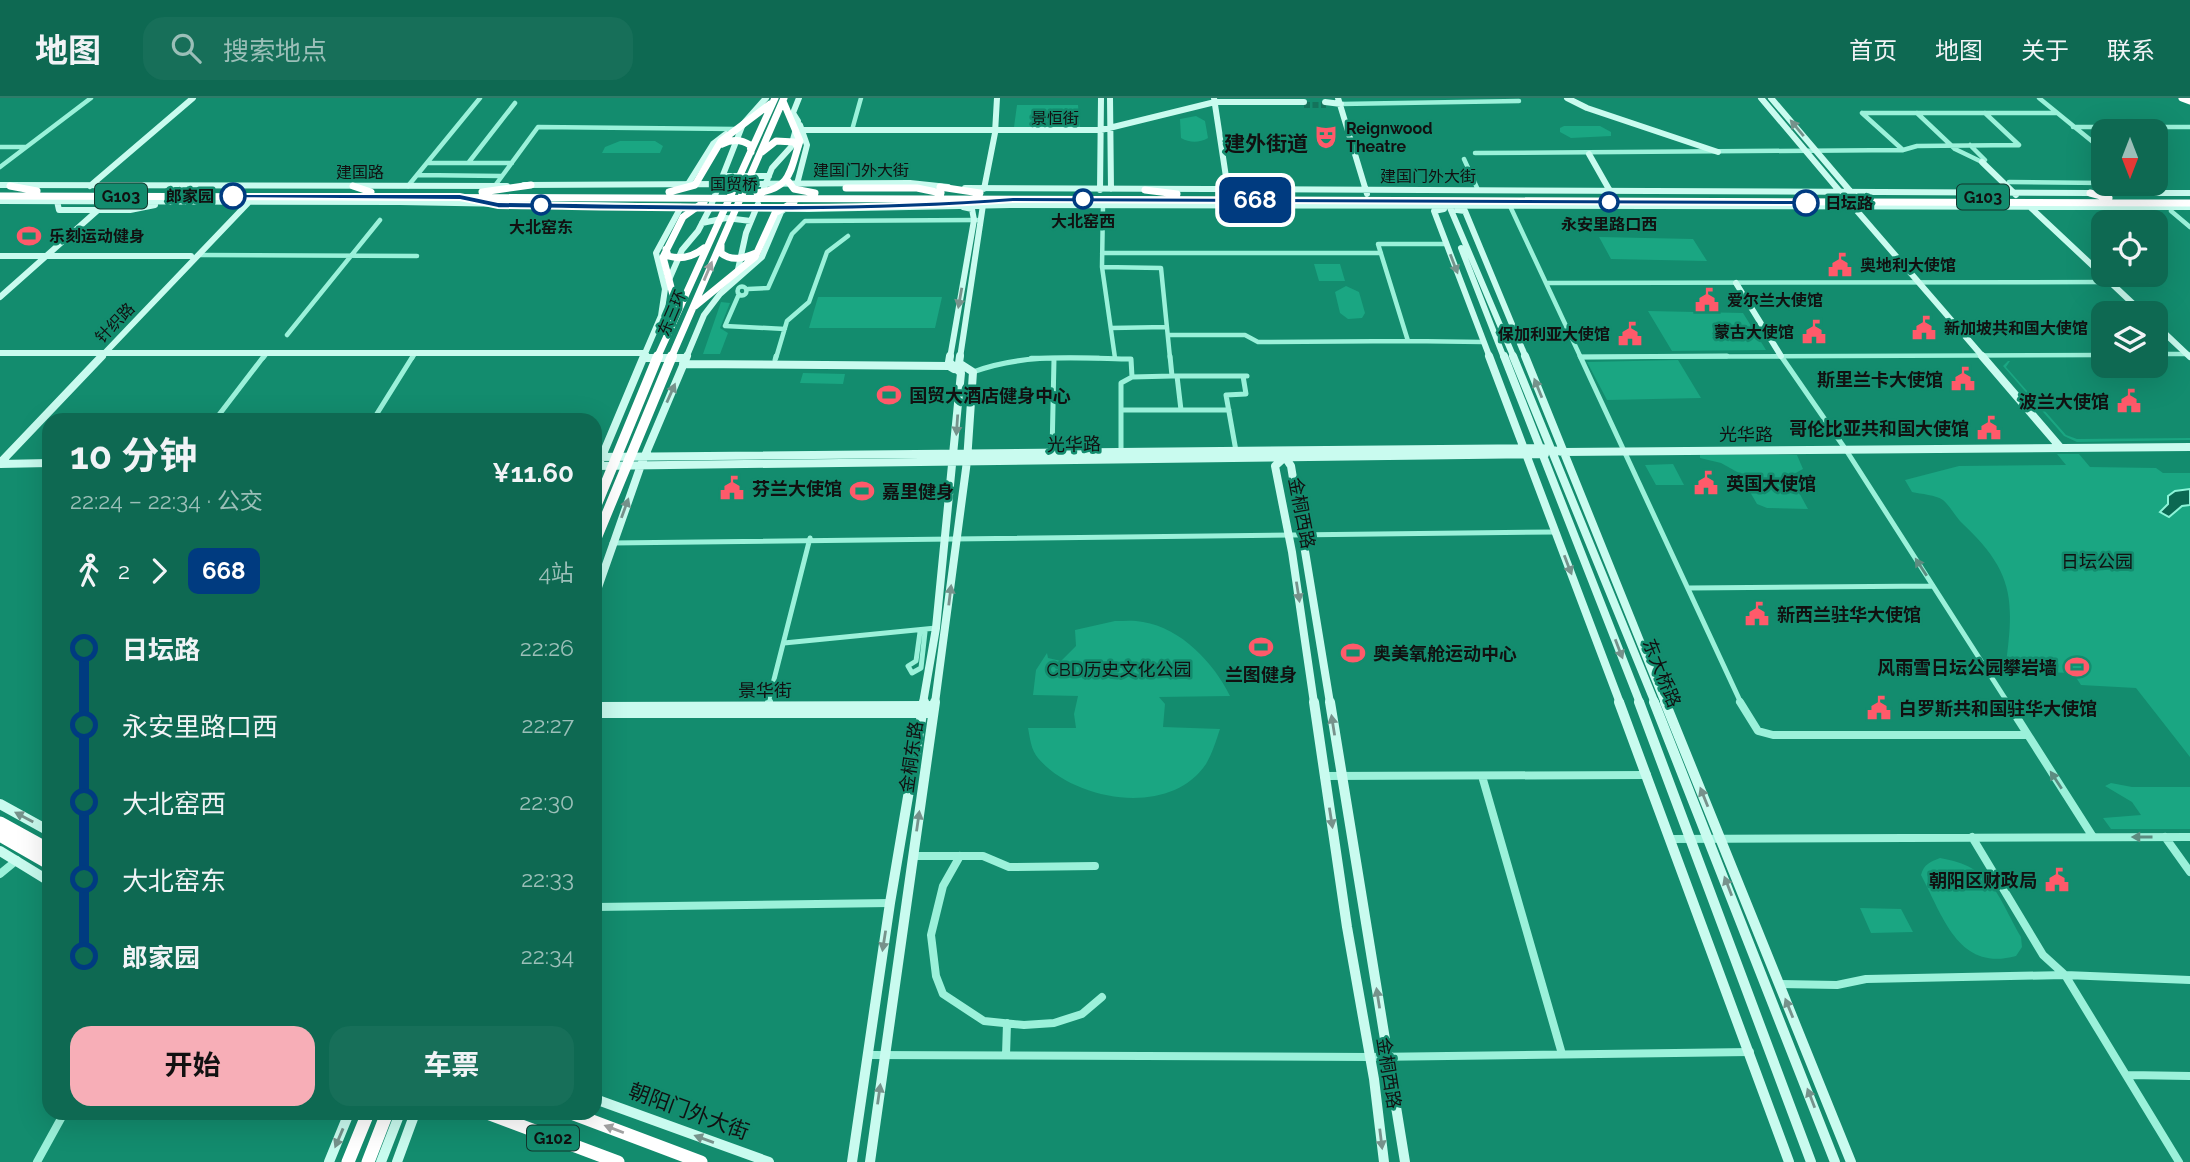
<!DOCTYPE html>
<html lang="zh">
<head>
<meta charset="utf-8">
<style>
  :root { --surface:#0e6952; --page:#176f59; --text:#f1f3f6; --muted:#9bbfb8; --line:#2e7c69; --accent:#f7aeb7 }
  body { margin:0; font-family:Raleway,"Noto Sans SC",sans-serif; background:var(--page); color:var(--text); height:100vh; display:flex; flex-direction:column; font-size:26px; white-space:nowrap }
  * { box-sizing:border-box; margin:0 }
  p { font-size:23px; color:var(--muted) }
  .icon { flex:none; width:38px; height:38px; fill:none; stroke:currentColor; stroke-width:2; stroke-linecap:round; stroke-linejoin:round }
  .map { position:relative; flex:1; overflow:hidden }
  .panel { position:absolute; left:42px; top:315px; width:560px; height:707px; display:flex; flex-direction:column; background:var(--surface); border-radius:21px; box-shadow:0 7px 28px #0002 }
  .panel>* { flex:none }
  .badge { padding:0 14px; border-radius:10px; font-size:24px; line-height:46px }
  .needle { width:46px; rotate:180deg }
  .fabs { position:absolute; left:2091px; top:21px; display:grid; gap:14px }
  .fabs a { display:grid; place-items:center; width:77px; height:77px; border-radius:14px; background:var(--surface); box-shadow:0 7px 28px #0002; font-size:35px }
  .map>.badge { position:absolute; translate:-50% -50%; box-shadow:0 0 0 4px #fff }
  .legs { display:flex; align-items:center; gap:10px; height:77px; padding:0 28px; font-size:23px }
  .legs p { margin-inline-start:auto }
  .summary { display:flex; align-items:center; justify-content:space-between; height:119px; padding:0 28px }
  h1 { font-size:38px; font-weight:700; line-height:52px }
  .cta { display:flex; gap:14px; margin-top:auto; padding:14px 28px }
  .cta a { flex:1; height:80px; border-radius:21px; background:var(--accent); color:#111; font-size:28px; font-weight:700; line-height:80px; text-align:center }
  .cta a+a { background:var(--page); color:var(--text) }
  ul { padding:0 28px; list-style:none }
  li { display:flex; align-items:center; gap:24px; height:77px; font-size:26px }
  li i { display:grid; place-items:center; width:10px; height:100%; margin:0 9px; background:currentColor }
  li i::after { content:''; width:18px; height:18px; margin:-9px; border:5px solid; border-radius:50%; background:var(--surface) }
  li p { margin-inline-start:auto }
  li:first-child i { background:linear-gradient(#0000 50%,currentColor 0) }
  li:last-child i { background:linear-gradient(currentColor 50%,#0000 0) }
  header { display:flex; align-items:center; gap:42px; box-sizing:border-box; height:98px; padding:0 35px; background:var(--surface); border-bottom:2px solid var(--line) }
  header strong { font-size:33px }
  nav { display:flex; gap:38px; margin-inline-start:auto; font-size:24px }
  .search { width:490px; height:63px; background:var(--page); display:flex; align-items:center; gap:18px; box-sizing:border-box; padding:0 24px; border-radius:21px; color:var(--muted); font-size:26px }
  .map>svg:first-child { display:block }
</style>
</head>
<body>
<header>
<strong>地图</strong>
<div class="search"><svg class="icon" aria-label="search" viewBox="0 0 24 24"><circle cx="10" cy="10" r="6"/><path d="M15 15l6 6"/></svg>搜索地点</div>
<nav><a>首页</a><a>地图</a><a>关于</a><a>联系</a></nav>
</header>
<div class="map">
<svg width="2190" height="1064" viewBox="0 0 2190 1064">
  <rect width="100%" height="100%" fill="#138c6e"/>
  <!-- green -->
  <path fill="#1aa682" d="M1017 7H1078L1080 29H1014Z
    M1196 18 1205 23 1208 40C1199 45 1190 45 1181 40L1180 21Z
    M1564 28H1600L1611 34V38L1571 40 1560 34V30Z
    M620 43H655L663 48 660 55H602L605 49Z
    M1599 139 1693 141 1707 163 1611 161Z
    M1314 166H1340L1345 183H1319Z
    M1346 188 1359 194 1365 215 1362 220 1348 221 1340 215 1335 194Z
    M818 199H942L935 230H809Z
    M721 204 730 205 720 230 728 235 720 256H703Z
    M1648 213 1743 215 1766 252 1672 253Z
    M2103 261 2010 263 2006 269 2066 337 2077 341 2190 340V342L2077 344 2064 338 2003 268 2008 263Z
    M1678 262 1701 300 1607 302 1587 264Z
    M803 275 845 276 843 286 800 285Z
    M2057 356H2079L2090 369 2156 370 2163 375H2190V659L2136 590 2081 587 2073 575 2005 573C2014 505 2016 476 1964 427 1956 420 1951 409 1943 402 1936 397 1921 396 1912 394L1905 382 1959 368 2066 367Z
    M1700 357H1797L1803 371 1790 378 1808 411 1767 410 1757 406 1739 375 1721 365 1700 360Z
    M1673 366 1684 387H1656L1645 367Z
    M1115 523C1124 523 1134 522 1143 524 1181 530 1214 565 1230 598L1159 599 1165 606 1163 629 1220 631C1216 643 1212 656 1206 666 1170 720 1074 703 1038 660 1031 652 1030 640 1028 630H1076L1074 616 1078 598 1033 597 1036 572 1047 555 1048 560 1061 563 1076 548 1075 532Z
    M2111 685 2132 689H2190V731H2111L2103 720 2141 717 2132 704 2105 688Z
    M1940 760C1993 769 1997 797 2021 839L2022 849 2016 858C1958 874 1943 818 1921 777 1924 766 1930 764 1940 760Z
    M1860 810 1901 811 1913 834 1871 835Z"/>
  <!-- water -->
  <path fill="#0b6852" stroke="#8cf4d8" stroke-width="2" d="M2190 391V407L2182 408 2169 419 2160 414 2168 406V398L2175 393Z"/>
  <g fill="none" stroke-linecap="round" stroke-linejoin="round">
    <!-- secondary-tunnel -->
    <path stroke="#13735b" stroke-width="6" stroke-dasharray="6 2.5" stroke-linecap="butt" d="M1304 7H1326"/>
    <!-- street-far2 -->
    <path stroke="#9bf1da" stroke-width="4.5" d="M2039 0 2104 53
      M1341 6 1519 3
      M1862 15H2057
      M1862 15 1903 52
      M1917 15 1955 51 1982 64
      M1985 15 2019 47
      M2073 29H2190
      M852 32 861 0
      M1970 47 1985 62
      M0 49H26
      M1475 55 1903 52 1917 48 2019 47
      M1464 61 1478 92
      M469 64 515 5
      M427 65H512
      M0 69 91 0
      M417 77 501 78
      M2009 84 2104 85
      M2143 86 2153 95
      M408 88 480 0
      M494 89 538 29 735 31
      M1103 107 1102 169 1115 260
      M1510 108 1581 260
      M2171 113 2190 129
      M1446 146H1378L1408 243 1483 244
      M1102 155H1381
      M199 157 417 158
      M1102 169 1161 170 1170 260
      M1548 185 2109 184
      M737.5 193a4.5 4.5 0 1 1 9 0a4.5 4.5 0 1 1-9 0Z
      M748 191 768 190 792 136 805 123 977 122
      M739 196 725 228 785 231
      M1111 230 1167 229
      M287 237 380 122
      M1168 237H1245L1258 244 1408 243
      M2156 256H2188
      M1781 258 1783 260
      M1581 259 2104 257
      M263 260 267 255
      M412 260 415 255
      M776 260 787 223 809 204 827 154 848 138
      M1031 260H1099"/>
    <!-- street-far1 -->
    <path stroke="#9bf1da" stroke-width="5" d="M1170 258 1172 278H1247
      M1580 258 1741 605
      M1781 258 1846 352 2008 605
      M1581 259 1727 258
      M775 262 776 258
      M973 274C1024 255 1077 260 1131 261L1132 279 1121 285V354
      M1177 278 1181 312
      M1132 279 1172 278
      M1121 312H1229
      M215 322 264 258
      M373 322 413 258
      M1236 353 1226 297 1246 296 1243 278
      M1052 355 1054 261
      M612 445 1555 434
      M1688 490 1933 488
      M920 534 916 563 908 568 912 575 921 570 925 534
      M784 545 936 530
      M768 605 810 440"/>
    <!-- street -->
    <path stroke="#9bf1da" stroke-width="8" d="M1740 604 1758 633 1773 637H2027
      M2007 604 2093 739
      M767 611 769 604
      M1324 678 1647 677
      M1482 678 1562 956
      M1972 739 2043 857 2065 877 2179 1064
      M2165 739 2190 774
      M1671 741 2190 739
      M913 758H983L1009 769 1095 768
      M960 758 943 788 931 837 936 878 943 896 984 923 1024 927 1054 925 1082 916 1102 899
      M0 776 17 762
      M595 809 890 805
      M1780 886 1837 887 1866 881 2065 877 2190 882
      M867 957 1370 959 1750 954
      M1006 957 1007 925
      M2128 977 2190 978
      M37 1064 64 1015"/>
    <!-- secondary-far2 -->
    <path stroke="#c9fbef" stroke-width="6" d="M1110 0 1111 91
      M1214 0 1228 92
      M1338 0 1367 96
      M1567 0 1587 10 1718 54
      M1761 0 1842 96
      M1771 0 1851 94V98
      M1325 4 1341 6
      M803 32H1101L1215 4H1304
      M1589 56 1610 93
      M1982 64 2016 97
      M724 78H769
      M688 86 713 46 726 36
      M797 86 807 47 800 27
      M0 87 507 88
      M524 87 910 85 948 89
      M90 88 193 0
      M764 90 772 70 791 49 798 23 793 15 799 0
      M965 90 2090 95
      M984 91 995 35 997 0
      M1100 92 1101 0
      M2153 95H2190
      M0 103 400 104 808 111 1010 107 2190 109
      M57 103 59 112H130L155 107
      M1448 105 1514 260
      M1851 106 1984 260
      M2029 108 2143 215
      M1444 111 1434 113 1490 260
      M1457 112 1465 113 1526 260
      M702 125 726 120 751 123
      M1461 150 1504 260
      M0 158H191
      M737 176 746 135 758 106
      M1736 185 1781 258
      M665 191 656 155 681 109
      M0 199 98 112
      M2156 227 2190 259
      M0 255H646
      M100 260 250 103
      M643 260 661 218 665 191 682 152 698 133 710 110 743 26 766 0
      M644 260H686
      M686 260 704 217 720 196 762 159 781 114 786 110
      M950 260 974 122 972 111 963 109
      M960 260 983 107"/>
    <!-- secondary-far1 -->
    <path stroke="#c9fbef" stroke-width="8" d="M1489 258 1620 605
      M1504 258 1640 605
      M1513 258 1655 605
      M1525 258 1665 605
      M1982 258 2060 349
      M644 260H686
      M959 265 960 258
      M683 266 949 268 954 271
      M595 359 1541 350 1563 354 2190 349
      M0 365 102 258
      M0 366 49 365
      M595 368 1545 356
      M595 375 644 258
      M595 498 641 367 687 258
      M923 605 936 530 961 275 949 264 950 258
      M935 605 967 363 973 274 959 265
      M1314 605 1292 454 1275 368 1285 359 1291 368 1330 605"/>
    <!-- secondary -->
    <path stroke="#c9fbef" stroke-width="10" d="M1314 604 1347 829 1374 981 1384 1064
      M1330 604 1405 1064
      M1619 604 1789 1064
      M1639 604 1811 1064
      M1654 604 1835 1064
      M1665 604 1851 1064
      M595 609 929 608
      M595 615H926
      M0 706 49 733
      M0 753 49 783
      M595 1001 769 1064
      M329 1064 349 1015
      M381 1064 400 1015
      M397 1064 415 1015
      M852 1064 890 805 924 604
      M870 1064 935 604"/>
    <!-- highway-far2 -->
    <path stroke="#fff" stroke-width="7" d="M2182 0 2190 3
      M722 46C732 41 741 41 750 47L751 54
      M762 54 776 43 794 44 798 49
      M788 83 794 91 815 95
      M10 88 37 93
      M353 88 371 94
      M940 89 980 95
      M846 90H917L941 95
      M1145 92 1177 96
      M482 94 531 87
      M669 94 695 87 721 43 770 6
      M757 95C792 90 790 72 800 43L783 3
      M2090 95 2109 100
      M0 98 2190 105
      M721 147V155C732 164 744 160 756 155
      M666 151 668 158C682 162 693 159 704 150
      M695 208 755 159 775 115 794 104
      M677 212 663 159 683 119 704 104
      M657 260 775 0
      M671 260 784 0"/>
    <!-- highway-far1 -->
    <path stroke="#fff" stroke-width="10" d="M595 411 658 258
      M595 444 672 258"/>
    <!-- highway -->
    <path stroke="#fff" stroke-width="13" d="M0 725 49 752
      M0 737 49 765
      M487 1015 618 1064
      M571 1015 701 1064
      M348 1064 368 1015
      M368 1064 387 1015"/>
  </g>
  <!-- one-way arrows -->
  <defs><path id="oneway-solid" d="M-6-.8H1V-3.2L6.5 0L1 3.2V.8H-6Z" transform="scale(1.75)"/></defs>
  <g fill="#76928b">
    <use href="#oneway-solid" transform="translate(1797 30) rotate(-130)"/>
    <use href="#oneway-solid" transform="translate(1454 166) rotate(69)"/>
    <use href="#oneway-solid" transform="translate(960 200) rotate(100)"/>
    <use href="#oneway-solid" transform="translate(1538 290) rotate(-112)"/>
    <use href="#oneway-solid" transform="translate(671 295) rotate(-66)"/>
    <use href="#oneway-solid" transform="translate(957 327) rotate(94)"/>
    <use href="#oneway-solid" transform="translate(625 410) rotate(-70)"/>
    <use href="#oneway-solid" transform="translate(1568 467) rotate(69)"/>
    <use href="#oneway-solid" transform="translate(1298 494) rotate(81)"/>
    <use href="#oneway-solid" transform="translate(950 497) rotate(-83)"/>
    <use href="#oneway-solid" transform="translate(1619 551) rotate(69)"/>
    <use href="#oneway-solid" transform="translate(1333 627) rotate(-99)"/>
    <use href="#oneway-solid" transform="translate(1704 699) rotate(-112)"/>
    <use href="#oneway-solid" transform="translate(24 719) rotate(-152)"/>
    <use href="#oneway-solid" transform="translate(1331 720) rotate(81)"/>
    <use href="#oneway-solid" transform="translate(918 723) rotate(-82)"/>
    <use href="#oneway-solid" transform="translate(1728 788) rotate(-111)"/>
    <use href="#oneway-solid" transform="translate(884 843) rotate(99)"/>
    <use href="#oneway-solid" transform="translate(1378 900) rotate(-99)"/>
    <use href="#oneway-solid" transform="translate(1789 910) rotate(-112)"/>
    <use href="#oneway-solid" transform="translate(879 996) rotate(-82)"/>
    <use href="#oneway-solid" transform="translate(1811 1000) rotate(-111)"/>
    <use href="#oneway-solid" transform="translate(339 1040) rotate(113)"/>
    <use href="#oneway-solid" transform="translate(704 1041) rotate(-160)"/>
    <use href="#oneway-solid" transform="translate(1381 1041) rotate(83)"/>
  </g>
  <g fill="#a0a0a0">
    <use href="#oneway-solid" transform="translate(708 173) rotate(-67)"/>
    <use href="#oneway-solid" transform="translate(614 1031) rotate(-159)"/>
  </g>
  <g fill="#5d8c80">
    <use href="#oneway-solid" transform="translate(1921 469) rotate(-123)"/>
    <use href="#oneway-solid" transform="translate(2056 682) rotate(-123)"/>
    <use href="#oneway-solid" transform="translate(2142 739) rotate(-180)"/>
  </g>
  <!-- line-1 -->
  <path fill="#003b80" stroke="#fff" stroke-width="2" d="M233 96H460L498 104C670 106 841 112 1013 99L1806 102 1811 105 1806 107 1013 104C841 117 670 112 498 110L460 102 230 100V96Z"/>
  <!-- icons -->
  <defs>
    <g id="theatre-bare" transform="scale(1.89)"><path d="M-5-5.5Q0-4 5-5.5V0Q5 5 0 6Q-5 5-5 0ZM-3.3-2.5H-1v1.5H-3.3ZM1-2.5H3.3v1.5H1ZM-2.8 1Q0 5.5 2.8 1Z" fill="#ff5a6a" stroke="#138c6e" stroke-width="2.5" paint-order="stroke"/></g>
    <g id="stadium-bare" transform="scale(1.89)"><path d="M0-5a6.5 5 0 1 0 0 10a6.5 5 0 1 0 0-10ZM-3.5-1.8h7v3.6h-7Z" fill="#ff5a6a" stroke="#138c6e" stroke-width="2.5" paint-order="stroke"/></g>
    <g id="civic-bare" transform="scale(1.89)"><path d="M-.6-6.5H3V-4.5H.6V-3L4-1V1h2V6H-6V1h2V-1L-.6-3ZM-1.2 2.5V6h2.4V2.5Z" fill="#ff5a6a" stroke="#138c6e" stroke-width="2.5" paint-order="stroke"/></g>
  </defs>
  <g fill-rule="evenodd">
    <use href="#theatre-bare" x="1326" y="39"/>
    <use href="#stadium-bare" x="29" y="138"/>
    <use href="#civic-bare" x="1840" y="167"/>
    <use href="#civic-bare" x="1707" y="202"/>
    <use href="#civic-bare" x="1924" y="230"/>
    <use href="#civic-bare" x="1814" y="234"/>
    <use href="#civic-bare" x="1630" y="236"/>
    <use href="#civic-bare" x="1963" y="281"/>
    <use href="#stadium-bare" x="889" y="297"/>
    <use href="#civic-bare" x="2129" y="303"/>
    <use href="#civic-bare" x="1989" y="330"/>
    <use href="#civic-bare" x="1706" y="385"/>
    <use href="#civic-bare" x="732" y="390"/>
    <use href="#stadium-bare" x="862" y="393"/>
    <use href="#civic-bare" x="1757" y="516"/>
    <use href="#stadium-bare" x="1261" y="549"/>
    <use href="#stadium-bare" x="1353" y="555"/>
    <use href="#stadium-bare" x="2077" y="569"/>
    <use href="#civic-bare" x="1879" y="610"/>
    <use href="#civic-bare" x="2057" y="782"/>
  </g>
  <!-- markers -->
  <g fill="#fff" stroke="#003b80" stroke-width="3.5">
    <circle cx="233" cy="98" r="12"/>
    <circle cx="1083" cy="101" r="9"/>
    <circle cx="1609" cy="104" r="9"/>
    <circle cx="1806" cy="105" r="12"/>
    <circle cx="541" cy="107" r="9"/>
  </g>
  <g text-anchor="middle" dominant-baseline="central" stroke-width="5" stroke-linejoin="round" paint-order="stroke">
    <!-- far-street labels -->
    <g font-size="16" fill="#111" stroke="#138c6e">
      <text x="1055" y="20">景恒街</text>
      <text x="861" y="72">建国门外大街</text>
      <text x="360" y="74">建国路</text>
      <text x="1428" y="78">建国门外大街</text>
      <text x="734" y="86">国贸桥</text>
      <text transform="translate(672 215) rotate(-67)">东三环</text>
      <text transform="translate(115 225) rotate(-46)">针织路</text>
    </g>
    <!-- far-poi labels -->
    <g font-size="16" font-weight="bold" fill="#111" stroke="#138c6e" text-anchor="start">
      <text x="1346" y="30">Reignwood<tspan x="1346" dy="18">Theatre</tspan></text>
      <text x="49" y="138">乐刻运动健身</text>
      <text x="1860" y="167">奥地利大使馆</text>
      <text x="1727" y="202">爱尔兰大使馆</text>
      <text x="1944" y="230">新加坡共和国大使馆</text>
      <text x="1794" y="234" text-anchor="end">蒙古大使馆</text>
      <text x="1610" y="236" text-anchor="end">保加利亚大使馆</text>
    </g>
    <!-- shield labels -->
    <g fill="#138c6e" stroke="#12362d" stroke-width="2">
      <rect x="95" y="85.5" width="52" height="25" rx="5"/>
      <rect x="1957" y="86.5" width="52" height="25" rx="5"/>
      <rect x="527" y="1027.5" width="52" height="25" rx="5"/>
    </g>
    <g font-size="16" font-weight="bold" fill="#111">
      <text x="121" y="98">G103</text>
      <text x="1983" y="99">G103</text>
      <text x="553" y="1040">G102</text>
    </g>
    <!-- far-stop labels -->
    <g font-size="16" font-weight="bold" fill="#111" stroke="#138c6e">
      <text x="214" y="98" text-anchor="end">郎家园</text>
      <text x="1825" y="105" text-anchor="start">日坛路</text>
      <text x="1083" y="123">大北窑西</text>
      <text x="1609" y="126">永安里路口西</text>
      <text x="541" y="129">大北窑东</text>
    </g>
    <!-- poi labels -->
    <g font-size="18" font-weight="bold" fill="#111" stroke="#138c6e" text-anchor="start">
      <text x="1943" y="281" text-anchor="end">斯里兰卡大使馆</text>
      <text x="909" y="297">国贸大酒店健身中心</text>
      <text x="2109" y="303" text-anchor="end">波兰大使馆</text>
      <text x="1969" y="330" text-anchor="end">哥伦比亚共和国大使馆</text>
      <text x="1726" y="385">英国大使馆</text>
      <text x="752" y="390">芬兰大使馆</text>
      <text x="882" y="393">嘉里健身</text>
      <text x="1777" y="516">新西兰驻华大使馆</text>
      <text x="1373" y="555">奥美氧舱运动中心</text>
      <text x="2057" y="569" text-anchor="end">风雨雪日坛公园攀岩墙</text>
      <text x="1261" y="576" text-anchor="middle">兰图健身</text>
      <text x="1899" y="610">白罗斯共和国驻华大使馆</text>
      <text x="2037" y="782" text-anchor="end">朝阳区财政局</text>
    </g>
    <!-- street labels -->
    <g font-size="18" fill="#111" stroke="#138c6e">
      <text x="1746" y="336">光华路</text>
      <text transform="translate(1074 346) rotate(-1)">光华路</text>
      <text transform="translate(1302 415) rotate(79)">金桐西路</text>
      <text transform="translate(1662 575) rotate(68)">东大桥路</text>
      <text x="765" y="592">景华街</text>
      <text transform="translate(911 659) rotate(-82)">金桐东路</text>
      <text transform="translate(1389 975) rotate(81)">金桐西路</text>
    </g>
    <!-- park labels -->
    <g font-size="18" fill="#111" stroke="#138c6e">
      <text x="2097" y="463">日坛公园</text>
      <text x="1119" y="571">CBD历史文化公园</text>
    </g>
    <!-- far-district labels -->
    <g font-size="21" font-weight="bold" fill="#111" stroke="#138c6e">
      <text x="1266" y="45">建外街道</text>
    </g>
    <!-- near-street labels -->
    <g font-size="21" fill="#111" stroke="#138c6e">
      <text transform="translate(689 1013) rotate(20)">朝阳门外大街</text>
    </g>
  </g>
</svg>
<div class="fabs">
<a><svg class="needle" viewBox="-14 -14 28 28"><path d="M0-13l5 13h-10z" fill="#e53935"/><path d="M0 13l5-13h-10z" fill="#9bbfb8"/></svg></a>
<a><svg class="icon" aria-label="locate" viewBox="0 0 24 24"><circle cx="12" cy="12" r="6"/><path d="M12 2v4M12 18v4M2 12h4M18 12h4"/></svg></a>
<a><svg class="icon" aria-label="layers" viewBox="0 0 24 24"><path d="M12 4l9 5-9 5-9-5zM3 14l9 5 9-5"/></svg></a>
</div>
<b class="badge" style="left:1255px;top:102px;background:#003b80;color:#fff">668</b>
<section class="panel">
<div class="summary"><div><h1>10 分钟</h1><p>22:24 – 22:34 · 公交</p></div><b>¥11.60</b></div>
<div class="legs"><svg class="icon" aria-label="walk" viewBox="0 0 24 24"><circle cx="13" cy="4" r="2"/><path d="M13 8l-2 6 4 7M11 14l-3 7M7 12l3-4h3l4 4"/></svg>2<svg class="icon" aria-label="forward" viewBox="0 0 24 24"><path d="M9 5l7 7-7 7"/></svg><b class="badge" style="background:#003b80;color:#fff">668</b><p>4站</p></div>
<ul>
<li><i style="color:#003b80"></i><b>日坛路</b><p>22:26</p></li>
<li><i style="color:#003b80"></i><span>永安里路口西</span><p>22:27</p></li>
<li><i style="color:#003b80"></i><span>大北窑西</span><p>22:30</p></li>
<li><i style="color:#003b80"></i><span>大北窑东</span><p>22:33</p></li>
<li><i style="color:#003b80"></i><b>郎家园</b><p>22:34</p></li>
</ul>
<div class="cta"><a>开始</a><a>车票</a></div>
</section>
</div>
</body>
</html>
